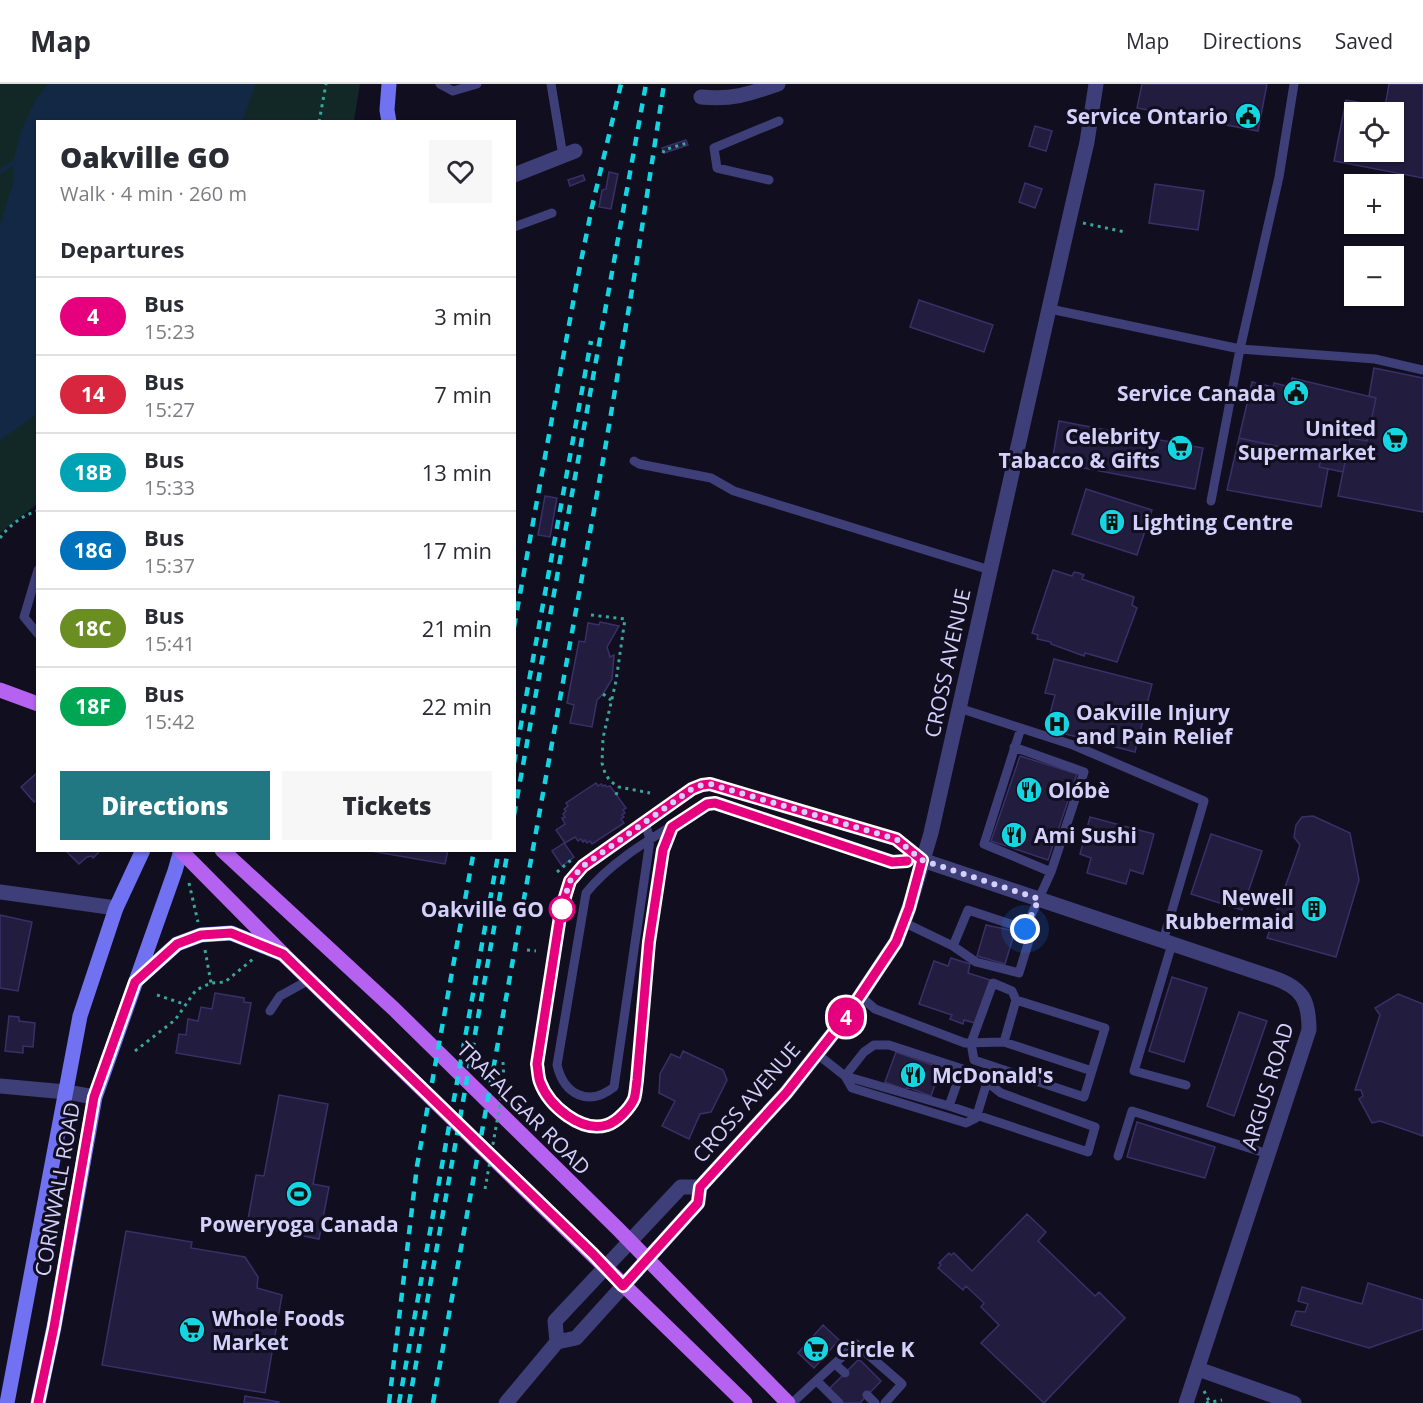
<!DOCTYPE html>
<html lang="en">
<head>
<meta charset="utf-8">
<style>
  :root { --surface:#fff; --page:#f7f7f7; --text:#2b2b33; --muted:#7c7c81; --line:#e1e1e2; --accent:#217782 }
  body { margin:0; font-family:"Open Sans",sans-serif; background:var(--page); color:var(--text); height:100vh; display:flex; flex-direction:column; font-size:22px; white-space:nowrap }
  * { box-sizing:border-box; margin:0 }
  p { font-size:20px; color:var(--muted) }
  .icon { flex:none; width:33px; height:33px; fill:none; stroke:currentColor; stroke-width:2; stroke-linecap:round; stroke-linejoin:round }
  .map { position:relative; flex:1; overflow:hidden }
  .panel { position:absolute; left:36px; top:36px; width:480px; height:732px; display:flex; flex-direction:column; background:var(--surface); border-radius:0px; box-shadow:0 2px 4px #0004 }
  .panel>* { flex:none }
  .badge { padding:0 12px; border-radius:20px; font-size:21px; line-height:39px }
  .fabs { position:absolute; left:1344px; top:18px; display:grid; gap:12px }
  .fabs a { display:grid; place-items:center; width:60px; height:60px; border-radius:0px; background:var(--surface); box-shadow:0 2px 4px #0004; font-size:30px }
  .you { position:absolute; width:30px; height:30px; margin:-15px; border:4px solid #fff; border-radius:50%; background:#1a73e8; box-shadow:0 0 0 9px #1a73e833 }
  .map>.badge { position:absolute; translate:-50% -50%; box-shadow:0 0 0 3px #fff }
  h2 { padding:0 24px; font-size:22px; line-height:54px }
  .round { display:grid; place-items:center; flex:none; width:63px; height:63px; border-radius:0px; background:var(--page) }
  .head { display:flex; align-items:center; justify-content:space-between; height:102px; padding:0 24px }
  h1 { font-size:28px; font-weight:800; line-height:45px }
  .action { display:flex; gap:12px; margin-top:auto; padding:12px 24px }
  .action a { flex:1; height:69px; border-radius:0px; background:var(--accent); color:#fff; font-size:24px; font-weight:800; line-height:69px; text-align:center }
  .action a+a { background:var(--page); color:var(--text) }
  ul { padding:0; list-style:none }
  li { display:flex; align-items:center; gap:18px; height:78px; padding:0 24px; border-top:2px solid var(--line) }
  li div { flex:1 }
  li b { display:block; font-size:22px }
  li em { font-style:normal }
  li .badge { min-width:66px; font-weight:700; text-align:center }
  header { display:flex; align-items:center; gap:36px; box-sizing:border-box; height:84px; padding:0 30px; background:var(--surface); border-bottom:2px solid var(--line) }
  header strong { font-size:28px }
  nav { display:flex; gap:33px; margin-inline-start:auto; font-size:21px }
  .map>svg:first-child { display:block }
</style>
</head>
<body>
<header>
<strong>Map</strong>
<nav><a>Map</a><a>Directions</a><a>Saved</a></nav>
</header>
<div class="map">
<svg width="1423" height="1319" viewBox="0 0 1423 1319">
  <rect width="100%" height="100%" fill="#110e1f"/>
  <!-- green -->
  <path fill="#122826" d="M0 0H360L354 37 38 38 37 420 0 449Z"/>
  <!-- water -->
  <path fill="#122844" d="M48 0H256L242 37 38 38 37 330 0 356V141L13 99V79L21 47 36 15Z"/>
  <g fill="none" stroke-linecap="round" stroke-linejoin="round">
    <!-- stream -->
    <path stroke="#122844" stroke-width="4.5" d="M0 88 13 79"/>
  </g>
  <!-- building -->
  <path fill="#221c3e" stroke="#393068" stroke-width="1.5" fill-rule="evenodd" d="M1142 0H1267L1258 47 1137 24Z
    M1389 0H1423V94L1334 77 1346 16 1385 23ZM1354 28H1394V68H1354Z
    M1035 42 1052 47 1046 67 1029 62Z
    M686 56 688 61 664 69 662 64Z
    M609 88 618 90 611 125 599 123 602 106 606 105Z
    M583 91 585 96 570 102 568 96Z
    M1025 99 1042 105 1035 124 1019 118Z
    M1155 100 1204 107 1198 146 1149 139Z
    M919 216 993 241 984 268 910 243Z
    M1374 284 1423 294V428L1338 412 1350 354 1367 357 1376 314 1369 312Z
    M1292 294 1376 314 1367 357 1350 354 1343 388 1319 383 1322 372 1239 354 1252 298 1273 303 1274 299 1286 302 1287 300 1291 301Z
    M1059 337 1203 364 1195 405 1052 378Z
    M1239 354 1322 372 1319 383 1328 385 1321 423 1227 406Z
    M1086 405 1152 426 1137 471 1072 450Z
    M545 412 557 414 550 453 538 451Z
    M1053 486 1072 492 1074 488 1079 489 1084 491 1082 495 1134 513 1132 521 1137 524 1117 578 1085 569 1084 572 1051 560V558L1037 555 1038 551 1032 549Z
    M600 538 619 542 607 563 610 573 614 571 612 595 603 610 597 616 592 643 570 639 574 621 567 619 579 557 585 558 588 539 599 541Z
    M1054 575 1152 600 1135 668 1046 645 1055 611 1045 609Z
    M1020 672 1077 690 1048 776 991 757Z
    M38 688V715L34 718 21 703Z
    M596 699 598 702 601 700 603 702 605 701 607 703 610 702 626 724 623 726 625 729 622 731 624 733 621 735 624 739 592 760 590 757 587 759 585 756 583 758 581 755 578 757 575 753 565 759 556 746 565 740 562 734 565 733 563 730 566 727 564 725 568 722 566 719Z
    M1313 732 1350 749 1359 796 1336 873 1267 854 1300 761 1294 753 1296 741 1302 733Z
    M1090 733 1154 750 1143 790 1130 786 1126 800 1087 789 1091 774 1080 770Z
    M1211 750 1262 767 1242 826 1191 810Z
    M564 759 574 773 562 782 552 767Z
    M65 766H99L100 767 93 774 92 772 87 773 79 780Z
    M365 766H448L445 780Z
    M0 831 32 838 18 907 0 904Z
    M986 841 1015 847 1005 880 977 872Z
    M951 874 970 880 968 889 990 896 975 939 964 936 963 940 950 935 952 931 919 920 934 877 948 882Z
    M1172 893 1207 904 1184 978 1149 967Z
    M215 909 244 914V918L251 919 240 980 176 969 179 950 186 951 188 935 198 937 201 923 212 925Z
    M1398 910 1423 920V1052L1380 1037 1372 1039 1359 1015 1363 1012 1361 1006H1355L1380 931 1375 924Z
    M1239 928 1267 937 1234 1032 1207 1022Z
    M9 932 19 933V937L35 939 33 963 23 962V969L5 967Z
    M683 967 723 986 727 996 711 1028 700 1030 689 1055 662 1042 675 1017 659 1009 660 990 671 970 680 974Z
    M896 968 941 984 931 1012 907 1003 906 1006 885 998Z
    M279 1011 328 1020 313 1100 329 1103 319 1155 247 1141 256 1091 264 1092Z
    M1137 1038 1215 1063 1205 1094 1127 1073Z
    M1027 1130 1046 1148 1038 1157 1095 1212 1099 1208 1125 1234 1044 1319 981 1259 999 1241 981 1223 984 1219 966 1202 963 1206 938 1184 941 1181 939 1179 949 1169 951 1171 954 1169 972 1187Z
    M126 1147 192 1158 191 1164 245 1173 258 1193 257 1204 282 1211 265 1309 102 1281Z
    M1368 1199 1423 1216V1245L1369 1264 1291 1241 1296 1227 1305 1228 1308 1220 1298 1217 1302 1203 1362 1220Z
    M823 1241 839 1256 814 1284 798 1269Z
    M859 1275 881 1297 860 1319H843L829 1305Z
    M245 1312 279 1318 278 1319H244Z"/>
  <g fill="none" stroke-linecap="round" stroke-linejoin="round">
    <!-- path -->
    <path stroke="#39a69c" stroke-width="3" stroke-dasharray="3 4.5" stroke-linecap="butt" d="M319 38 326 0
      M663 69 664 66 687 59
      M1083 139 1125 148
      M0 454C9 442 22 431 38 427
      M591 531 625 535 616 597 603 654 602 679 605 689 610 697 619 703 650 709
      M603 610 611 616
      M616 711 619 703
      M557 788 571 776
      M189 799 198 838
      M205 866 211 899
      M527 866 536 867
      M157 911 184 920
      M135 967 175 936 196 906 211 899 225 898 253 875
      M503 978 504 998
      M1204 1307 1210 1319
      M1206 1319 1222 1316"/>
    <!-- service -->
    <path stroke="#3e3e79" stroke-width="9" d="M440 0 453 7 477 0
      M551 0 563 72
      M769 96 717 84 714 64 779 37
      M514 143 552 129
      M1050 225 1240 265 1375 275 1423 286
      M634 377 639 380 711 394 734 407 990 486
      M1211 417 1240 265 1279 93 1294 0
      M38 486 24 533 38 550
      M959 624 1073 661 1204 717 1163 857
      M1021 644 984 760 1051 788
      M1014 663 1084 688 1051 788 1025 845
      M645 738 650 756 614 1003C589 1023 564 1011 557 981L586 809C616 771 666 747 707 720L715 719 892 778 922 776
      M672 743 663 766 649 858 637 996C636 1002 636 1009 634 1014 630 1024 617 1038 607 1041 581 1049 549 1022 540 998 538 993 538 985 537 979L561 826 570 797 583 782 692 705 710 700 896 755 922 776
      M903 838 953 862 976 878 1019 889 1032 847 968 826 953 862
      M1172 860 1134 987 1186 1001
      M860 912 875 925 965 959 1004 958 1092 987
      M270 927 280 912 309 896
      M1004 958 1016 916 1105 944 1084 1013 974 976 971 959 993 899 1012 907 1016 916
      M874 961H889L981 991 987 998 976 1034 966 1039 852 1004 845 992 864 968Z
      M817 970 845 992 949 1022 962 985
      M949 1022 1088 1068 1095 1043 1001 1009 987 998
      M1118 1072 1132 1027 1268 1070
      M835 1280 845 1289
      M817 1297 839 1319
      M867 1311 875 1319
      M792 1319 856 1260 902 1300 885 1319"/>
    <!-- minor -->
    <path stroke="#3e3e79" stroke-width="15" d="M701 13C733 16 749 10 778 0
      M514 91 575 67
      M922 776 1274 894C1303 904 1309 917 1309 946L1186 1319
      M0 808 116 824
      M0 1002 66 1008 95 1013
      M1198 1285 1294 1319"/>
    <!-- tertiary -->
    <path stroke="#3e3e79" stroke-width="15" d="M557 1258 555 1237 681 1103H700
      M506 1319 557 1258 576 1254 698 1119 700 1103 786 1009 846 933 896 858 909 824 931 749 1069 136 1087 58 1096 0"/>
    <!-- secondary -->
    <path stroke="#7072f2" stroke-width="15" d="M389 38 387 26 389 0
      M137 896 177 860 201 851 231 849 283 870
      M7 1319 80 932 116 824 143 766
      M38 1319 54 1243 95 1013 175 787 181 766"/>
    <!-- primary -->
    <path stroke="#b662f0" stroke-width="15" d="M0 606 38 620
      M180 766 283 870 745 1319
      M222 766 394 925 618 1145 788 1319"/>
    <!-- rail -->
    <path stroke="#15d5e2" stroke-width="4.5" stroke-dasharray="9 8" stroke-linecap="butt" d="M514 543 577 197 592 123 621 0
      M514 679 591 257
      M514 731 646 0
      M389 1319 417 1082 474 766
      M399 1319 499 766
      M409 1319 508 766
      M433 1319 604 371 637 176 664 0"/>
    <!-- path-bridge -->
    <path stroke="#39a69c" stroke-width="3" stroke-dasharray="3 4.5" stroke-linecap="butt" d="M485 1105 504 998"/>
  </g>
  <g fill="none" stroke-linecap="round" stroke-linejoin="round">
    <!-- line casing -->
    <g stroke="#fff" stroke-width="14">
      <path id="line" d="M38 1319 54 1243 94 1013 135 898 177 860 201 851 231 849 283 870 593 1170 623 1202 698 1119 700 1103 786 1009 846 933 896 858 909 824 922 776 896 755 710 700 702 701 692 705 583 782 570 797 561 826 537 980C538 985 538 993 540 998 549 1022 581 1049 607 1041 617 1038 630 1024 634 1015 636 1009 636 1002 637 996L649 858 663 766 672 743 707 720 715 719 892 778 907 777"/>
    </g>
    <!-- line -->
    <use href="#line" stroke="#e6007e" stroke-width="9"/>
    <!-- walk -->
    <path stroke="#d4d0fb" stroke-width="6" stroke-dasharray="0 10.8" d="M562 825 561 826 570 797 583 782 692 705 702 701 710 700 896 755 922 776 1039 815 1025 845"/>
  </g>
  <!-- icons -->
  <defs>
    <g id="civic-disc" transform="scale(1.35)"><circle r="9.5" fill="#15d5e2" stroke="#110e1f"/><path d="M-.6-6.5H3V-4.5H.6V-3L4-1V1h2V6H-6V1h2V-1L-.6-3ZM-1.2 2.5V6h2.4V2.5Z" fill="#111"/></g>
    <g id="supermarket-disc" transform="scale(1.35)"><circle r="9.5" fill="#15d5e2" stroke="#110e1f"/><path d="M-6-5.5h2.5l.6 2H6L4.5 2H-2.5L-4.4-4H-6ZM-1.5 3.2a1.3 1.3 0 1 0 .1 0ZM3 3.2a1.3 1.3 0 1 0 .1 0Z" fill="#111"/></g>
    <g id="building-disc" transform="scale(1.35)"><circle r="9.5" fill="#15d5e2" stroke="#110e1f"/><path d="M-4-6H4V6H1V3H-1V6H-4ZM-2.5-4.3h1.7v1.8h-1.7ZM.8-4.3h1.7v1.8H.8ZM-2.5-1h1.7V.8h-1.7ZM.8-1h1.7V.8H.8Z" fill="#111"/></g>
    <g id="hospital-disc" transform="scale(1.35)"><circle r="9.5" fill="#15d5e2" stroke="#110e1f"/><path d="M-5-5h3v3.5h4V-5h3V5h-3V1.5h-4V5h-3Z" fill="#111"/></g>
    <g id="restaurant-disc" transform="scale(1.35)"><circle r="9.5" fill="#15d5e2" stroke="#110e1f"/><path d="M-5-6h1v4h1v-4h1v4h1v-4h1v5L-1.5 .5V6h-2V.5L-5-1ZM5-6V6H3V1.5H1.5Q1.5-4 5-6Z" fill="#111"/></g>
    <g id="stadium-disc" transform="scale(1.35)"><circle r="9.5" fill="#15d5e2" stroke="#110e1f"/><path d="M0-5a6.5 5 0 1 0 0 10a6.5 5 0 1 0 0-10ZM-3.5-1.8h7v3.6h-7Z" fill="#111"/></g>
  </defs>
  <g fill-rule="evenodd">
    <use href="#civic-disc" x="1248" y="32"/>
    <use href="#civic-disc" x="1296" y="309"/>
    <use href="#supermarket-disc" x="1395" y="356"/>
    <use href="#supermarket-disc" x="1180" y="364"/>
    <use href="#building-disc" x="1112" y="438"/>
    <use href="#hospital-disc" x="1057" y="640"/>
    <use href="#restaurant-disc" x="1029" y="706"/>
    <use href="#restaurant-disc" x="1014" y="751"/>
    <use href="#building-disc" x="1314" y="825"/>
    <use href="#restaurant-disc" x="913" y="991"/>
    <use href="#stadium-disc" x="299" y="1110"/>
    <use href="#supermarket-disc" x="192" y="1246"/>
    <use href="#supermarket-disc" x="816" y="1265"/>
  </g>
  <!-- markers -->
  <circle fill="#fff" stroke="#e6007e" stroke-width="3" cx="562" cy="825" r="12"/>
  <g text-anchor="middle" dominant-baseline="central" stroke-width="6" stroke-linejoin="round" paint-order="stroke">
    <!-- poi labels -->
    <g font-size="21" font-weight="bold" fill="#d4d0fb" stroke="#110e1f" text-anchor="start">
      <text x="1228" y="32" text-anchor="end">Service Ontario</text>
      <text x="1276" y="309" text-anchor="end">Service Canada</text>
      <text x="1376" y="344" text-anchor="end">United<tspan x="1376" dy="24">Supermarket</tspan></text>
      <text x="1160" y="352" text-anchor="end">Celebrity<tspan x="1160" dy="24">Tabacco &amp; Gifts</tspan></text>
      <text x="1132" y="438">Lighting Centre</text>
      <text x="1076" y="628">Oakville Injury<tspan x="1076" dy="24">and Pain Relief</tspan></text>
      <text x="1048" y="706">Olóbè</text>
      <text x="1034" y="751">Ami Sushi</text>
      <text x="1294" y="813" text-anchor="end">Newell<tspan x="1294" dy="24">Rubbermaid</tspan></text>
      <text x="932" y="991">McDonald's</text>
      <text x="299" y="1140" text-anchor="middle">Poweryoga Canada</text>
      <text x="212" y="1234">Whole Foods<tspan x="212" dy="24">Market</tspan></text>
      <text x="836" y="1265">Circle K</text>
    </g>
    <!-- street labels -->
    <g font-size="21" fill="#d4d0fb" stroke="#110e1f">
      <text transform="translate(947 579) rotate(-78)">CROSS AVENUE</text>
      <text transform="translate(1267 1002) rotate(-73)">ARGUS ROAD</text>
      <text transform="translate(746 1018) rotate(-49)">CROSS AVENUE</text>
      <text transform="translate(524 1024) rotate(45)">TRAFALGAR ROAD</text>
      <text transform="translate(57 1105) rotate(-80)">CORNWALL ROAD</text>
    </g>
    <!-- stop labels -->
    <g font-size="21" font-weight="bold" fill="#d4d0fb" stroke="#110e1f" text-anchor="end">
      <text x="544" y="825">Oakville GO</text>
    </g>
  </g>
</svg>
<div class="fabs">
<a><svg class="icon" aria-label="locate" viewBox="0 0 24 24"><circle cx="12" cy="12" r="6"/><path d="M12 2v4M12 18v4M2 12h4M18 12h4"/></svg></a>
<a>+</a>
<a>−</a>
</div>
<div class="you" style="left:1025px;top:845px"></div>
<b class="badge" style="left:846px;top:933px;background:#e6007e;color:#fff">4</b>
<section class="panel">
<div class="head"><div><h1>Oakville GO</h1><p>Walk · 4 min · 260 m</p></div><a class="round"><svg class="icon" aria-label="heart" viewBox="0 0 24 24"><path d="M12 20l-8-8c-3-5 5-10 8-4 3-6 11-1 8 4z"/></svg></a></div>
<h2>Departures</h2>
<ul>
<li><span class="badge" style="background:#e6007e;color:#fff">4</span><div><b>Bus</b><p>15:23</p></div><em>3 min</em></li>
<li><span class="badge" style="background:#d7263d;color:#fff">14</span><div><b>Bus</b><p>15:27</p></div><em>7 min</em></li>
<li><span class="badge" style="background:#00a3b4;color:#fff">18B</span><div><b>Bus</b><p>15:33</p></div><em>13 min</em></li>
<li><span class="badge" style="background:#0072bc;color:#fff">18G</span><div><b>Bus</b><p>15:37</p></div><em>17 min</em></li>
<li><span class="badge" style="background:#6b8e23;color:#fff">18C</span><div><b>Bus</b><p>15:41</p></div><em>21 min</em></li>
<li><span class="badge" style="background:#00a651;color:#fff">18F</span><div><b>Bus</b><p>15:42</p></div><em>22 min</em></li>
</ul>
<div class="action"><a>Directions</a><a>Tickets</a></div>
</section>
</div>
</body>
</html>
